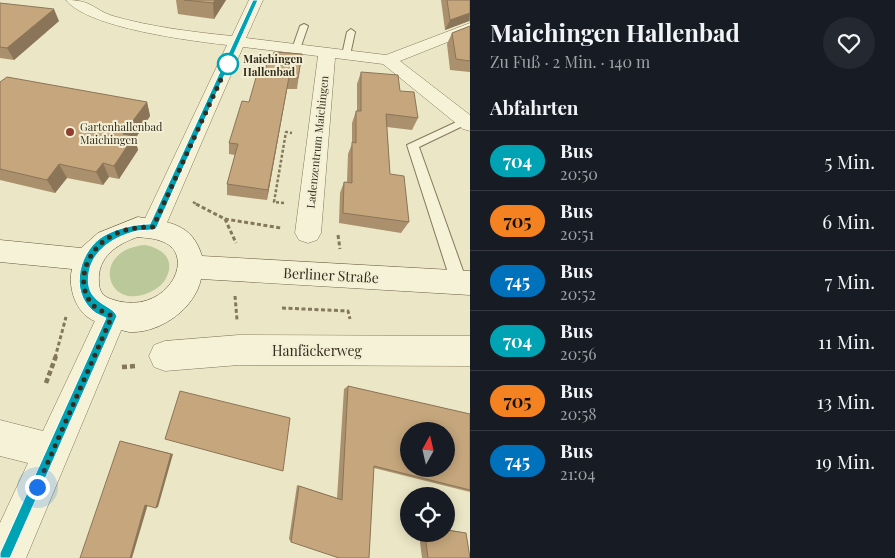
<!DOCTYPE html>
<html lang="de">
<head>
<meta charset="utf-8">
<style>
  :root { --surface:#171b24; --page:#242831; --text:#f1f3f6; --muted:#9ea1a6; --line:#363941 }
  body { margin:0; font-family:"Playfair Display",serif; background:var(--page); color:var(--text); height:100vh; display:flex; flex-direction:column; font-size:19px; white-space:nowrap }
  * { box-sizing:border-box; margin:0 }
  p { font-size:16px; color:var(--muted) }
  .icon { flex:none; width:28px; height:28px; fill:none; stroke:currentColor; stroke-width:2; stroke-linecap:round; stroke-linejoin:round }
  .map { position:relative; flex:1; overflow:hidden }
  .side { display:flex; flex-direction:column; background:var(--surface); width:425px }
  .side>* { flex:none }
  .badge { padding:0 10px; border-radius:16px; font-size:18px; line-height:32px }
  .needle { width:32px; rotate:8deg }
  .controls { position:absolute; left:400px; top:422px; display:grid; gap:10px }
  .controls a { display:grid; place-items:center; width:55px; height:55px; border-radius:50%; background:var(--surface); box-shadow:0 2px 12px #0003; font-size:25px }
  .you { position:absolute; width:25px; height:25px; margin:-12px; border:4px solid #fff; border-radius:50%; background:#1a73e8; box-shadow:0 0 0 8px #1a73e833 }
  .map>.badge { position:absolute; translate:-50% -50%; box-shadow:0 0 0 2px #fff }
  h2 { padding:0 20px; font-size:19px; line-height:45px }
  .round { display:grid; place-items:center; flex:none; width:52px; height:52px; border-radius:26px; background:var(--page) }
  .overview { display:flex; align-items:center; justify-content:space-between; height:85px; padding:0 20px }
  h1 { font-size:24px; font-weight:700; line-height:38px }
  ul { padding:0; list-style:none }
  li { display:flex; align-items:center; gap:15px; height:60px; padding:0 20px; border-top:1px solid var(--line) }
  li div { flex:1 }
  li b { display:block; font-size:19px }
  li em { font-style:normal }
  li .badge { min-width:55px; font-weight:700; text-align:center }
  main { display:flex; flex:1; min-height:0 }
  .map>svg:first-child { display:block }
</style>
</head>
<body>
<main>
<div class="map">
<svg width="470" height="558" viewBox="0 0 470 558">
  <rect width="100%" height="100%" fill="#ebe6c5"/>
  <!-- green -->
  <path fill="#bbc899" d="M145 245C161 248 175 258 167 276 164 284 157 289 148 293 106 311 90 250 145 245Z"/>
  <g fill="none" stroke-linecap="round" stroke-linejoin="round">
    <!-- lane casing -->
    <g stroke="#84785c" stroke-width="2">
      <path id="lane" d="M304 24 308 26 300 49 293 51 292 49 300 26Z
        M351 29 355 32 350 55 346 58 342 55 347 32Z
        M465 118 470 120 469 123 419 147 467 282 464 287 459 289 454 287 451 282 407 145Z"/>
    </g>
    <!-- street casing -->
    <g stroke="#84785c" stroke-width="1">
      <path id="street" d="M66 0C93 0 92 9 113 16 151 27 193 32 232 36L249 0H263L246 38 386 55 470 23V33L400 61 470 115V131L463 129 383 64 335 58 321 233 317 240 308 243 299 240 295 233 318 56 243 47 165 227 162 234 153 237 144 234 141 227 227 45C192 41 87 28 66 0Z
        M112 302 122 306 127 316 26 558H0V523L28 463 0 456V420L43 431 102 306Z
        M239 335 470 336V366L239 365 165 371 154 367 149 356 154 345 165 341Z"/>
    </g>
    <!-- secondary casing -->
    <g stroke="#66593f" stroke-width="1">
      <path id="secondary" d="M138 217C169 222 192 223 202 256L470 271V295L201 279C195 309 159 334 129 332 124 331 118 329 114 327 106 325 96 323 89 318 74 308 68 285 72 269L0 262V240L81 248 98 233ZM138 237C145 238 154 238 161 241 200 254 166 319 111 299 102 296 99 290 99 282 97 257 117 244 138 237Z"/>
    </g>
    <!-- path-far2 -->
    <path stroke="#84785c" stroke-width="2.5" stroke-dasharray="3 2" stroke-linecap="butt" d="M193 202 198 205
      M284 203 274 202 286 132 292 133"/>
    <!-- path-far1 -->
    <path stroke="#84785c" stroke-width="3" stroke-dasharray="4 2.5" stroke-linecap="butt" d="M196 204 225 219 281 228
      M225 219 236 243
      M338 235 340 249
      M235 296 237 320
      M282 308 348 311 350 319
      M55 358 66 317"/>
    <!-- path -->
    <path stroke="#84785c" stroke-width="4.5" stroke-dasharray="5 3" stroke-linecap="butt" d="M122 367 136 366
      M46 383 56 356"/>
    <!-- lane -->
    <use href="#lane" fill="#f6f2d7" fill-rule="evenodd"/>
    <!-- street -->
    <use href="#street" fill="#f6f2d7" fill-rule="evenodd"/>
    <!-- secondary -->
    <use href="#secondary" fill="#f6f2d7" fill-rule="evenodd"/>
  </g>
  <!-- wall -->
  <path fill="#aa906c" d="M176 0H226L214 19 178 14Z
    M441 0H470V22L469 21 445 30Z
    M0 3 59 21 14 60 0 58Z
    M470 26V72L450 70 447 44 452 33Z
    M302 54 297 89H287L267 200 227 195V184L235 155 229 154V143L249 102 272 60Z
    M361 72 400 91 418 118 412 130 387 127 390 174 409 222 401 233 339 223 340 193 344 182H347L348 154 352 144V123L356 111H357V84Z
    M0 82 147 102 150 116 135 139 138 150 119 179 109 177 103 185 67 178 55 193 0 180Z
    M348 386 470 414V492L374 468 369 558 291 542 289 539 297 485 337 498 344 389Z
    M446 529 466 533 470 558H422L419 534H446Z"/>
  <!-- shaded-wall -->
  <path fill="#8b7558" d="M215 0H226L214 19 213 3Z
    M54 9 59 21 14 60 7 48Z
    M470 13 469 21 445 30 450 20Z
    M289 77 287 89 267 200 268 190Z
    M147 102 150 116 135 139 138 150 119 179 114 166 123 134Z
    M103 163 109 177 103 185 96 172Z
    M59 164 67 178 55 193 47 180Z
    M120 441 173 454 158 507 156 508Z
    M148 504 132 558H130L145 505Z"/>
  <!-- building -->
  <path fill="#c6a77d" stroke="#8b7558" fill-rule="evenodd" d="M184 0H215L213 3Z
    M447 0H470V13L450 20Z
    M0 3 54 9 7 48 0 47Z
    M470 26V61L456 59 452 33Z
    M274 52 302 54 298 78 289 77 268 190 227 184 238 144 229 143 242 101 249 102 257 74 264 75 268 59 272 60Z
    M361 72 398 75 400 91 414 92 418 118 386 114 390 174 404 176 409 222 343 213 344 182 352 183V142L356 143V111H361Z
    M7 77 147 102 123 134 134 136 114 166 103 163 96 172 59 164 47 180 0 169V82Z
    M348 386 470 414V490L374 466 369 558H339L291 542 299 486 342 500ZM409 431H446V469H409Z
    M180 391 290 418 283 471 165 439Z
    M120 441 171 454 156 508 145 505 130 558H80Z
    M446 530 466 533 470 558H428L425 534H446Z"/>
  <!-- line -->
  <path fill="#00a3b4" stroke="#fff" d="M253 0H258L156 229C150 231 143 230 137 231 117 236 96 247 90 268 88 276 87 286 92 294 99 305 113 307 117 316L10 558H0V553L106 318C102 316 96 314 93 311 68 290 80 249 105 235 118 228 135 224 150 224Z"/>
  <g fill="none" stroke-linecap="round" stroke-linejoin="round">
    <!-- walk -->
    <path stroke="#352d1f" stroke-width="5" stroke-dasharray="0 9" d="M37 487 112 316C107 313 100 311 95 307 73 286 86 252 108 238 122 229 137 227 153 227L229 62 228 64"/>
  </g>
  <!-- markers -->
  <circle fill="#fff" stroke="#00a3b4" stroke-width="2.5" cx="228" cy="64" r="10"/>
  <circle fill="#8f3f31" stroke="#f3efd4" stroke-width="2" cx="70" cy="132" r="5"/>
  <g text-anchor="middle" dominant-baseline="central" stroke-width="4" stroke-linejoin="round" paint-order="stroke">
    <!-- far-stop labels -->
    <g font-size="11" font-weight="bold" fill="#352d1f" stroke="#f3efd4" text-anchor="start">
      <text x="243" y="58">Maichingen<tspan x="243" dy="13">Hallenbad</tspan></text>
    </g>
    <!-- far-poi labels -->
    <g font-size="11" fill="#352d1f" stroke="#f3efd4" text-anchor="start">
      <text x="80" y="126">Gartenhallenbad<tspan x="80" dy="13">Maichingen</tspan></text>
    </g>
    <!-- far-street labels -->
    <g font-size="11" fill="#352d1f" stroke="#f3efd4">
      <text transform="translate(317 142) rotate(-84)">Ladenzentrum Maichingen</text>
    </g>
    <!-- street labels -->
    <g font-size="14" fill="#352d1f" stroke="#f3efd4">
      <text transform="translate(331 275) rotate(3)">Berliner Straße</text>
      <text x="317" y="350">Hanfäckerweg</text>
    </g>
  </g>
</svg>
<div class="controls">
<a><svg class="needle" viewBox="-14 -14 28 28"><path d="M0-13l5 13h-10z" fill="#e53935"/><path d="M0 13l5-13h-10z" fill="#9ea1a6"/></svg></a>
<a><svg class="icon" aria-label="locate" viewBox="0 0 24 24"><circle cx="12" cy="12" r="6"/><path d="M12 2v4M12 18v4M2 12h4M18 12h4"/></svg></a>
</div>
<div class="you" style="left:37px;top:487px"></div>
</div>
<section class="side">
<div class="overview"><div><h1>Maichingen Hallenbad</h1><p>Zu Fuß · 2 Min. · 140 m</p></div><a class="round"><svg class="icon" aria-label="heart" viewBox="0 0 24 24"><path d="M12 20l-8-8c-3-5 5-10 8-4 3-6 11-1 8 4z"/></svg></a></div>
<h2>Abfahrten</h2>
<ul>
<li><span class="badge" style="background:#00a3b4;color:#fff">704</span><div><b>Bus</b><p>20:50</p></div><em>5 Min.</em></li>
<li><span class="badge" style="background:#f58220;color:#111">705</span><div><b>Bus</b><p>20:51</p></div><em>6 Min.</em></li>
<li><span class="badge" style="background:#0072bc;color:#fff">745</span><div><b>Bus</b><p>20:52</p></div><em>7 Min.</em></li>
<li><span class="badge" style="background:#00a3b4;color:#fff">704</span><div><b>Bus</b><p>20:56</p></div><em>11 Min.</em></li>
<li><span class="badge" style="background:#f58220;color:#111">705</span><div><b>Bus</b><p>20:58</p></div><em>13 Min.</em></li>
<li><span class="badge" style="background:#0072bc;color:#fff">745</span><div><b>Bus</b><p>21:04</p></div><em>19 Min.</em></li>
</ul>
</section>
</main>
</body>
</html>
